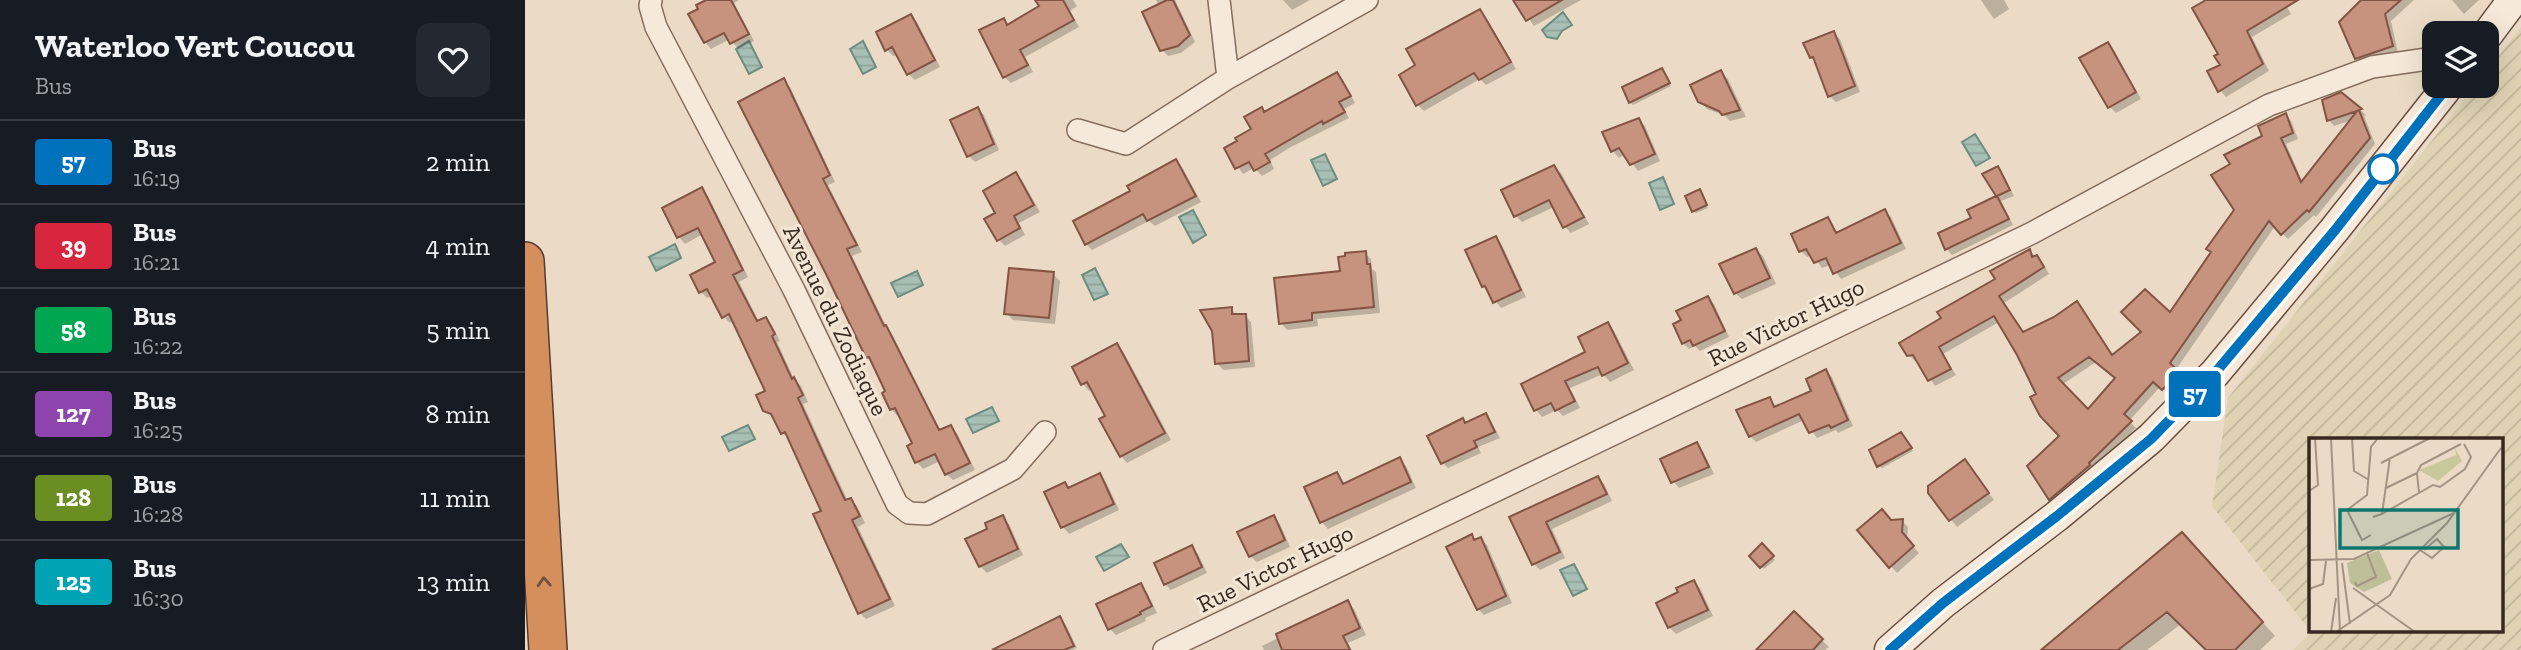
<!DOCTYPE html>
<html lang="en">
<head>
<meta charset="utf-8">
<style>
  :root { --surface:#171b24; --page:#242831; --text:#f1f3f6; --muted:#9ea1a6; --line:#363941 }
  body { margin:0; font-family:"Zilla Slab",serif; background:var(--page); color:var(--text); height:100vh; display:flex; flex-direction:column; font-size:26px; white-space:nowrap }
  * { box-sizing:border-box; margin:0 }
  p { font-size:23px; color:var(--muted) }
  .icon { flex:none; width:38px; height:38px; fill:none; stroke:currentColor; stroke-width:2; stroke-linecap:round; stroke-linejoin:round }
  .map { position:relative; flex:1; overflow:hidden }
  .sheet { display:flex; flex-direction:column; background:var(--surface); width:525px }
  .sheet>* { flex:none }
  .badge { padding:0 14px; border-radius:5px; font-size:24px; line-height:46px }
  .fabs { position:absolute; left:1897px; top:21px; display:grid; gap:14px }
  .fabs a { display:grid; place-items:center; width:77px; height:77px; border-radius:14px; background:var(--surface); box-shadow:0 7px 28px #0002; font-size:35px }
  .map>.badge { position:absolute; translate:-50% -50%; box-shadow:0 0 0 4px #fff }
  .round { display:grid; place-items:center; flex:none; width:74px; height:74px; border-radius:14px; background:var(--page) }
  .headline { display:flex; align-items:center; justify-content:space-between; height:119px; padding:0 35px }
  h1 { font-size:33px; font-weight:800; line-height:52px }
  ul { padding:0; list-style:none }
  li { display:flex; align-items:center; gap:21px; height:84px; padding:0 35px; border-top:2px solid var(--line) }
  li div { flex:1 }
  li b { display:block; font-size:26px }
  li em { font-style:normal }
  li .badge { min-width:77px; font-weight:700; text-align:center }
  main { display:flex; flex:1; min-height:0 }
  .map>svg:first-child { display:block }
</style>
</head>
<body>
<main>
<section class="sheet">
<div class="headline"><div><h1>Waterloo Vert Coucou</h1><p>Bus</p></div><a class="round"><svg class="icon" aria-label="heart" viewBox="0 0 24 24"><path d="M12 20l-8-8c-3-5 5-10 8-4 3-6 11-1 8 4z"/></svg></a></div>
<ul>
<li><span class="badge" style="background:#0072bc;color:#fff">57</span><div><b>Bus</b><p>16:19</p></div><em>2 min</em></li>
<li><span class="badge" style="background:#d7263d;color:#fff">39</span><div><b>Bus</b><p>16:21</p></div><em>4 min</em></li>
<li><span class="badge" style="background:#00a651;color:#fff">58</span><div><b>Bus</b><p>16:22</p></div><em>5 min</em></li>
<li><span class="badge" style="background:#8e44ad;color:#fff">127</span><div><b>Bus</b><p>16:25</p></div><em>8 min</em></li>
<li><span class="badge" style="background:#6b8e23;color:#fff">128</span><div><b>Bus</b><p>16:28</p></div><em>11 min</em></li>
<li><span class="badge" style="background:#00a3b4;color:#fff">125</span><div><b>Bus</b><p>16:30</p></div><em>13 min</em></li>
</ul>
</section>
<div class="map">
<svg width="1996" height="650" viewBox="0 0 1996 650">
  <defs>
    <pattern id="farmland-furrows" width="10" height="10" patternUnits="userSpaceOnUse" patternTransform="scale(1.75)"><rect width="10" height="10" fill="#e0d3b4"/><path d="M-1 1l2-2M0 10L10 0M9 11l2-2" fill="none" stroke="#c1b59a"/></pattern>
    <pattern id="water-rules" width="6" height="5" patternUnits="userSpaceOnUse" patternTransform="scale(1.75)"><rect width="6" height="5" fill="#a7bfb5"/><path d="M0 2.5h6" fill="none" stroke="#90a49b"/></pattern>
  </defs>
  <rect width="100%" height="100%" fill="#ebdbc6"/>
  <!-- farmland -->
  <path fill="url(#farmland-furrows)" fill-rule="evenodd" d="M1996 27V650H1768L1786 632 1687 506 1703 398 1950 86H1962V71ZM1786 440H1977V631H1786Z"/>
  <!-- water -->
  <path fill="url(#water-rules)" stroke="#6e8d81" stroke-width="2" d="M1038 12 1047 25 1037 31 1032 39 1022 37 1017 30Z
    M224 41 237 67 224 74 211 49Z
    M338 41 351 67 338 74 325 49Z
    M1450 134 1465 158 1451 166 1437 142Z
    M800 154 812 179 798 186 786 160Z
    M1138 177 1149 204 1135 210 1124 183Z
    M668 210 681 235 668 243 654 217Z
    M150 244 156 258 131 271 124 257Z
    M570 268 583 294 569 300 557 275Z
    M392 271 398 285 373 297 366 283Z
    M467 407 474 421 448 433 441 419Z
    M223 425 230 439 204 451 197 437Z
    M596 544 604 557 579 571 571 557Z
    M1049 564 1062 589 1048 596 1035 570Z"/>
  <!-- shadow -->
  <path fill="#0003" fill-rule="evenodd" d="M183 0H214L209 3 229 41 213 49 205 39 186 49 180 42 175 9Z
    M518 0H548L552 6 545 11 554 27 500 57 508 72 486 83 479 77V20L485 26 516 7Z
    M631 0H650L670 42 656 53 643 56 637 50 634 6Z
    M758 0H785L767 10Z
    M990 0H1056L1009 26Z
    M1456 0H1479L1484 9 1469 19Z
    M1684 0H1758L1766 14 1727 37 1744 71 1701 97 1695 90 1697 65Z
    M1838 0H1889L1866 21 1873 53 1838 65 1832 58Z
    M1927 0H1954L1939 14Z
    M955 11 961 17 991 69 961 85 955 79 899 111 893 105 876 76 893 66Z
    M386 16 392 22 415 67 390 80 383 74 373 54 368 56 362 50Z
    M1308 33 1315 39 1335 92 1311 102 1304 96 1292 63 1286 57Z
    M1583 44 1589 50 1616 99 1591 113 1585 107Z
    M1196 72 1203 79 1221 117 1205 121 1199 115 1182 109 1175 101Z
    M1139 73 1146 86 1108 105 1105 102Z
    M812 74 818 80 830 103 819 109 824 118 766 147 745 160 749 169 737 176 729 168 718 174 701 149 728 129 736 109 740 113Z
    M258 81 265 87 310 182 303 185 337 252 327 256 362 328 367 334 416 431 425 427 432 433 450 470 428 480 421 474 415 461 398 469 392 462 384 447 390 444 375 414 373 416 366 409 362 392 349 364 342 357Z
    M1816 94 1841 115 1839 116 1850 144 1791 217 1789 215 1763 239 1750 226 1650 371 1658 380 1644 394 1635 387 1604 421 1611 428 1532 504 1526 498 1537 437 1474 322 1418 354 1431 375 1410 386 1393 360 1390 361 1384 355 1419 319 1473 279 1505 251 1518 263 1524 274 1479 303 1499 333 1529 318 1551 303 1588 356 1645 315 1688 253 1711 210 1707 164 1740 137 1761 115 1766 121 1773 139 1761 144 1778 183 1827 120 1809 126 1804 120ZM1571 362 1592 379 1563 411 1538 384Z
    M452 109 459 115 474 150 450 162 444 156Z
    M1113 120 1120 126 1135 161 1113 171 1100 154 1094 158 1088 151 1080 133Z
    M650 161 657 167 676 202 630 226 624 221 567 250 561 244 608 192Z
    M1029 167 1036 173 1064 224 1046 233 1040 227 1029 207 997 222 991 216Z
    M1473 168 1478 174 1489 196 1476 201 1488 225 1427 255 1422 249 1415 234 1448 219 1444 211 1474 197 1460 175Z
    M491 174 497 180 515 212 494 223 500 235 480 246 474 240 473 213Z
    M177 190 183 196 223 277 214 282 234 322 241 319 247 325 255 341 252 342 269 379 276 386 283 402 278 404 304 461 323 501 326 500 332 506 340 523 333 527 370 606 341 619 335 613 298 511 265 439 257 433 250 418 240 410 242 392 209 321 205 323 200 318 212 312 188 296 182 298 176 292 193 263 178 234 160 244 154 237 139 209Z
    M1175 191 1183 208 1171 213 1168 211Z
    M1360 211 1366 217 1381 249 1316 279 1306 265 1297 268 1287 255 1282 257 1276 251 1303 219 1313 233Z
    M970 238 977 245 1001 297 976 308 958 286Z
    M1231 250 1238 256 1251 284 1217 299 1210 293Z
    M840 253 846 259 847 269 851 272 855 313 792 319 793 326 762 330 756 323Z
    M528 274 535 281 530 324 488 320 481 313Z
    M1183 298 1189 304 1204 337 1175 351 1170 346 1164 349 1158 343Z
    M706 309 713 316H720L726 322 730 367 698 370 692 363Z
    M1083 324 1089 331 1109 370 1085 382 1078 374 1045 388 1055 408 1038 416 1032 410 1017 417 1011 410 998 385 1063 353Z
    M591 345 598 351 646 440 602 463 596 456 583 416 568 389 564 391 558 384 549 368Z
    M1301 371 1307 377 1328 426 1313 433 1311 430 1292 438 1279 420 1231 442 1225 436 1244 399 1252 407 1288 392Z
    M961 415 966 421 975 438 953 447 956 453 923 468 918 463 938 421 941 424Z
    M1379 437 1388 451 1357 468 1354 466Z
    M1171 444 1178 451 1189 474 1154 488 1148 481Z
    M874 460 881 466 891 488 803 529 797 522 812 474 820 484Z
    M1440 462 1469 500 1432 527 1405 493Z
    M575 475 581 482 594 510 544 534 538 527 540 484 545 489Z
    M1073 478 1079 484 1087 501 1027 529 1040 558 1015 570 1009 564 987 518Z
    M748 517 755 524 765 547 732 562 725 556Z
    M477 518 484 524 498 555 462 573 455 566 465 530Z
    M1377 521 1383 527 1382 540 1394 553 1372 573 1334 530Z
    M947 537 951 541 955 539 962 545 987 603 959 615 953 609Z
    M1237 546 1250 560 1239 569 1227 556Z
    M667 547 673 554 682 573 646 590 640 584Z
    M1670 547 1750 636 1735 650H1683L1656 624 1622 650H1519Z
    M1169 582 1175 588 1188 616 1151 634 1144 627 1155 593Z
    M615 585 622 592 632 613 620 618 621 621 591 635 585 629Z
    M822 603 829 609 841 635 823 643 827 650H739L737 646Z
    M1269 613 1304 647 1300 650H1233Z
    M535 618 541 625 552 648 547 650H469Z"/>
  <!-- building -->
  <path fill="#c7927e" stroke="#835444" stroke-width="2" fill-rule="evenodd" d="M181 0H206L224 34 205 44 199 33 179 43 163 14 173 9 171 5Z
    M510 0H538L549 20 495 50 503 65 478 78 454 30 479 18 482 25 514 6Z
    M642 0H648L665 35 653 46 635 51 617 12Z
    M988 0H1037L1001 21Z
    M1681 0H1773L1722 31 1738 64 1693 92 1682 71 1695 65 1689 56 1693 54 1667 8Z
    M1836 0H1876L1860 14 1868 46 1830 59 1814 22Z
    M955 9 986 62 954 80 949 73 891 106 874 75 890 65 881 49Z
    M386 14 410 60 382 75 367 47 360 51 351 32Z
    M1309 31 1330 86 1303 97 1288 57 1285 58 1278 43Z
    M1583 42 1611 92 1583 108 1554 58Z
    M1137 68 1145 83 1104 103 1097 87Z
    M1196 70 1215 110 1197 115 1194 111 1173 102 1165 85Z
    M812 72 826 96 814 102 820 112 798 124 797 121 740 154 745 162 729 171 724 162 710 169 699 148 712 141 710 138 726 129 719 117 737 107 739 112Z
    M259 78 305 175 298 179 332 245 322 249 359 326 361 325 414 430 426 425 445 463 420 475 410 454 390 463 382 446 387 443 370 408 365 410 357 393 360 391 344 357 341 358 302 276 213 102Z
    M1816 92 1837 109 1834 110 1845 138 1784 212 1782 210 1756 235 1744 221 1645 363 1654 372 1637 390 1628 382 1599 414 1607 421 1564 463 1565 465 1524 500 1502 466 1534 436 1515 416 1505 397 1511 394 1492 355 1469 316 1414 347 1426 369 1403 381 1388 355 1382 356 1374 343 1416 318 1412 312 1470 279 1465 271 1505 249 1507 257 1512 255 1519 267 1474 296 1498 332 1529 317 1552 301 1587 355 1616 332 1596 312 1620 289 1645 312 1686 252 1681 249 1709 210 1686 175 1705 164 1699 155 1737 136 1733 126 1761 113 1768 133 1756 138 1776 182 1832 111 1802 121 1797 100ZM1564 357 1590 378 1563 409 1533 378Z
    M453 107 469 144 442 157 425 120Z
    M1114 118 1130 154 1105 165 1094 148 1086 152 1077 132Z
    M651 159 671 196 622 221 618 214 560 245 548 221 605 191 602 186Z
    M1029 165 1059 217 1038 228 1024 200 989 217 976 190Z
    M1473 166 1485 190 1472 196 1484 219 1420 250 1413 233 1446 218 1442 210 1471 196 1457 174Z
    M491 172 509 205 489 216 495 228 472 241 459 219 470 213 458 191Z
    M177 187 218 270 208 275 232 321 241 317 250 334 247 336 267 379 269 377 278 395 273 398 298 453 320 500 326 498 335 516 327 520 365 599 333 614 288 514 296 511 260 432 256 434 246 414 238 411 231 395 240 391 204 314 197 318 182 289 174 293 165 275 190 262 173 228 152 238 137 208Z
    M1175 189 1182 205 1167 212 1160 196Z
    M1360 209 1376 243 1308 274 1301 258 1289 263 1281 249 1274 252 1266 234 1303 217 1311 233Z
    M971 236 996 290 968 303 960 286 957 287 940 250Z
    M1231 248 1245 278 1209 294 1194 264Z
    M841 251 842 264H845L849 307 787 313V320L754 324 749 278 815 271 813 257 820 256V253Z
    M484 268 529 272 524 318 479 314Z
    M1183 296 1200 331 1168 346 1165 340 1157 344 1148 324 1156 320 1151 311Z
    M707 307V314H721L724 361 690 364 687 331 675 310Z
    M1083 322 1103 363 1077 376 1073 367 1040 381 1050 401 1030 411 1026 403 1009 411 996 384 1060 352 1053 337Z
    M592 343 640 433 595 457 574 419 580 416 562 382 556 385 547 367Z
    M1301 369 1323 420 1306 428 1304 425 1284 433 1274 414 1224 437 1211 410 1245 397 1249 407 1286 391 1281 379Z
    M961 413 970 432 949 441 952 447 916 464 902 436 938 418 940 423Z
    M1376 432 1387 448 1352 467 1344 450Z
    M1172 442 1184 467 1146 483 1135 459Z
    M875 457 886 482 795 523 779 487 812 472 818 484Z
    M1440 459 1464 493 1424 521 1403 493V486Z
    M575 473 589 504 536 528 519 492 540 482 543 488Z
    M1073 476 1082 494 1021 522 1035 552 1007 565 984 517Z
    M1357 509 1366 520 1378 519 1377 532 1389 546 1364 568 1332 530Z
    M478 515 493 549 454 567 440 539 462 529 460 523Z
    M749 515 760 540 724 557 712 532Z
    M1657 532 1738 622 1710 650H1681L1642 612 1593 650H1516Z
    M947 534 949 540 956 537 981 596 952 610 921 547Z
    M1237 543 1249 556 1235 568 1224 556Z
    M667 545 677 567 639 585 629 563Z
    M1169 580 1183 610 1143 628 1131 603 1153 592 1151 588Z
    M616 583 627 606 615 612 616 614 583 630 571 604Z
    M823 600 835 628 818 636 825 650H757L751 634Z
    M1269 611 1298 639 1288 650H1231Z
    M535 616 549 646 539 650H467Z"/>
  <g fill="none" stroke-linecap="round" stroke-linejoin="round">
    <!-- minor casing -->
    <g stroke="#856d5d" stroke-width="24">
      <path id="minor" d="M126 0 125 6 131 27 269 290 372 504 384 513 402 514 488 469 520 432
        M703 78 842 0
        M553 130 601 144 703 78 694 0
        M639 650 1507 233 1744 105 1847 67 1909 58"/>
    </g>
    <!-- secondary casing -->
    <g stroke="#674e40" stroke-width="33">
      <path id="secondary" d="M1962 35 1988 0
        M1365 650 1418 603 1532 516 1626 438 1690 373 1810 229 1923 86"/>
    </g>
    <!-- motorway casing -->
    <g stroke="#543c31" stroke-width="40">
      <path id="motorway" d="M0 261 23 650"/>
    </g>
    <!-- minor -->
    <use href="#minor" stroke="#f7e9d9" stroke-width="21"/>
    <!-- secondary -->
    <use href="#secondary" stroke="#f7e9d9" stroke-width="30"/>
    <!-- motorway -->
    <use href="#motorway" stroke="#d58f5d" stroke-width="37"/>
  </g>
  <!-- one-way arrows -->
  <defs><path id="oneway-chevron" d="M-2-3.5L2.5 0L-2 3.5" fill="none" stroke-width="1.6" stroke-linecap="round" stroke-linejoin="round" transform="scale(1.75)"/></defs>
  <use stroke="#765138" href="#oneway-chevron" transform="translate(19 582) rotate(-93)"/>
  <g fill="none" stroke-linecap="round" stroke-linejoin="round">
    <!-- line casing -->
    <g stroke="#fff" stroke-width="16">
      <path id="line" d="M1365 650 1418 603 1532 516 1626 439 1690 373 1811 229 1923 86"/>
    </g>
    <!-- line -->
    <use href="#line" stroke="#0072bc" stroke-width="10"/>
  </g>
  <!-- markers -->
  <circle fill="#fff" stroke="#0072bc" stroke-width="3.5" cx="1858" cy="169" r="14"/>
  <g text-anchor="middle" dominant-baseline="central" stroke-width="6" stroke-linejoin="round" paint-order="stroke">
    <!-- street labels -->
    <g font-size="24" fill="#372820" stroke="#f3e6d5">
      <text transform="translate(311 320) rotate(64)">Avenue du Zodiaque</text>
      <text transform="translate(1261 322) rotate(-26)">Rue Victor Hugo</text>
      <text transform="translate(750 568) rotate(-26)">Rue Victor Hugo</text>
    </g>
  </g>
  <!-- overview -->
  <g transform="translate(1784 438)">
    <rect width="194" height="194" fill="#ebdbc6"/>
    <path d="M70 112 83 141 55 154 41 145 38 125Z" fill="#bebe99"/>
    <path d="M146 10 153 23 129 43 110 32 147 17Z" fill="#c9c89a"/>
    <path fill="none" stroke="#a39384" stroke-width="2" d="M22 0 31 194M43 0 45 33 60 42M72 25 121 0M77 50 108 35M0 53 9 47 6 0M110 55 108 35 112 27 152 6M0 56V106M73 76 124 47 131 49 156 31 162 19 155 6M64 79 73 76 81 20M62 97 53 102 38 72 58 57 62 9 69 0M111 112 123 120 135 109 128 101 115 112M0 122 45 121 145 75M33 125 41 186M46 144 48 148 67 139 58 115M44 150 106 194M0 151 14 146 17 123M22 194 27 160M27 194 81 157 102 121 138 85 192 10"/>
    <path fill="#0f766e" fill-opacity="0.15" stroke="#0f766e" stroke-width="3.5" d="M31 72H149V110H31Z"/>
    <rect width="194" height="194" fill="none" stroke="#372820" stroke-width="3.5"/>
  </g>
</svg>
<div class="fabs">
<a><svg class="icon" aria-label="layers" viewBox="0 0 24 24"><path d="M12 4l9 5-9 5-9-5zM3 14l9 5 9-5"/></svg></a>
</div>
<b class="badge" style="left:1670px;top:394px;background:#0072bc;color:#fff">57</b>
</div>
</main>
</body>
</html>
